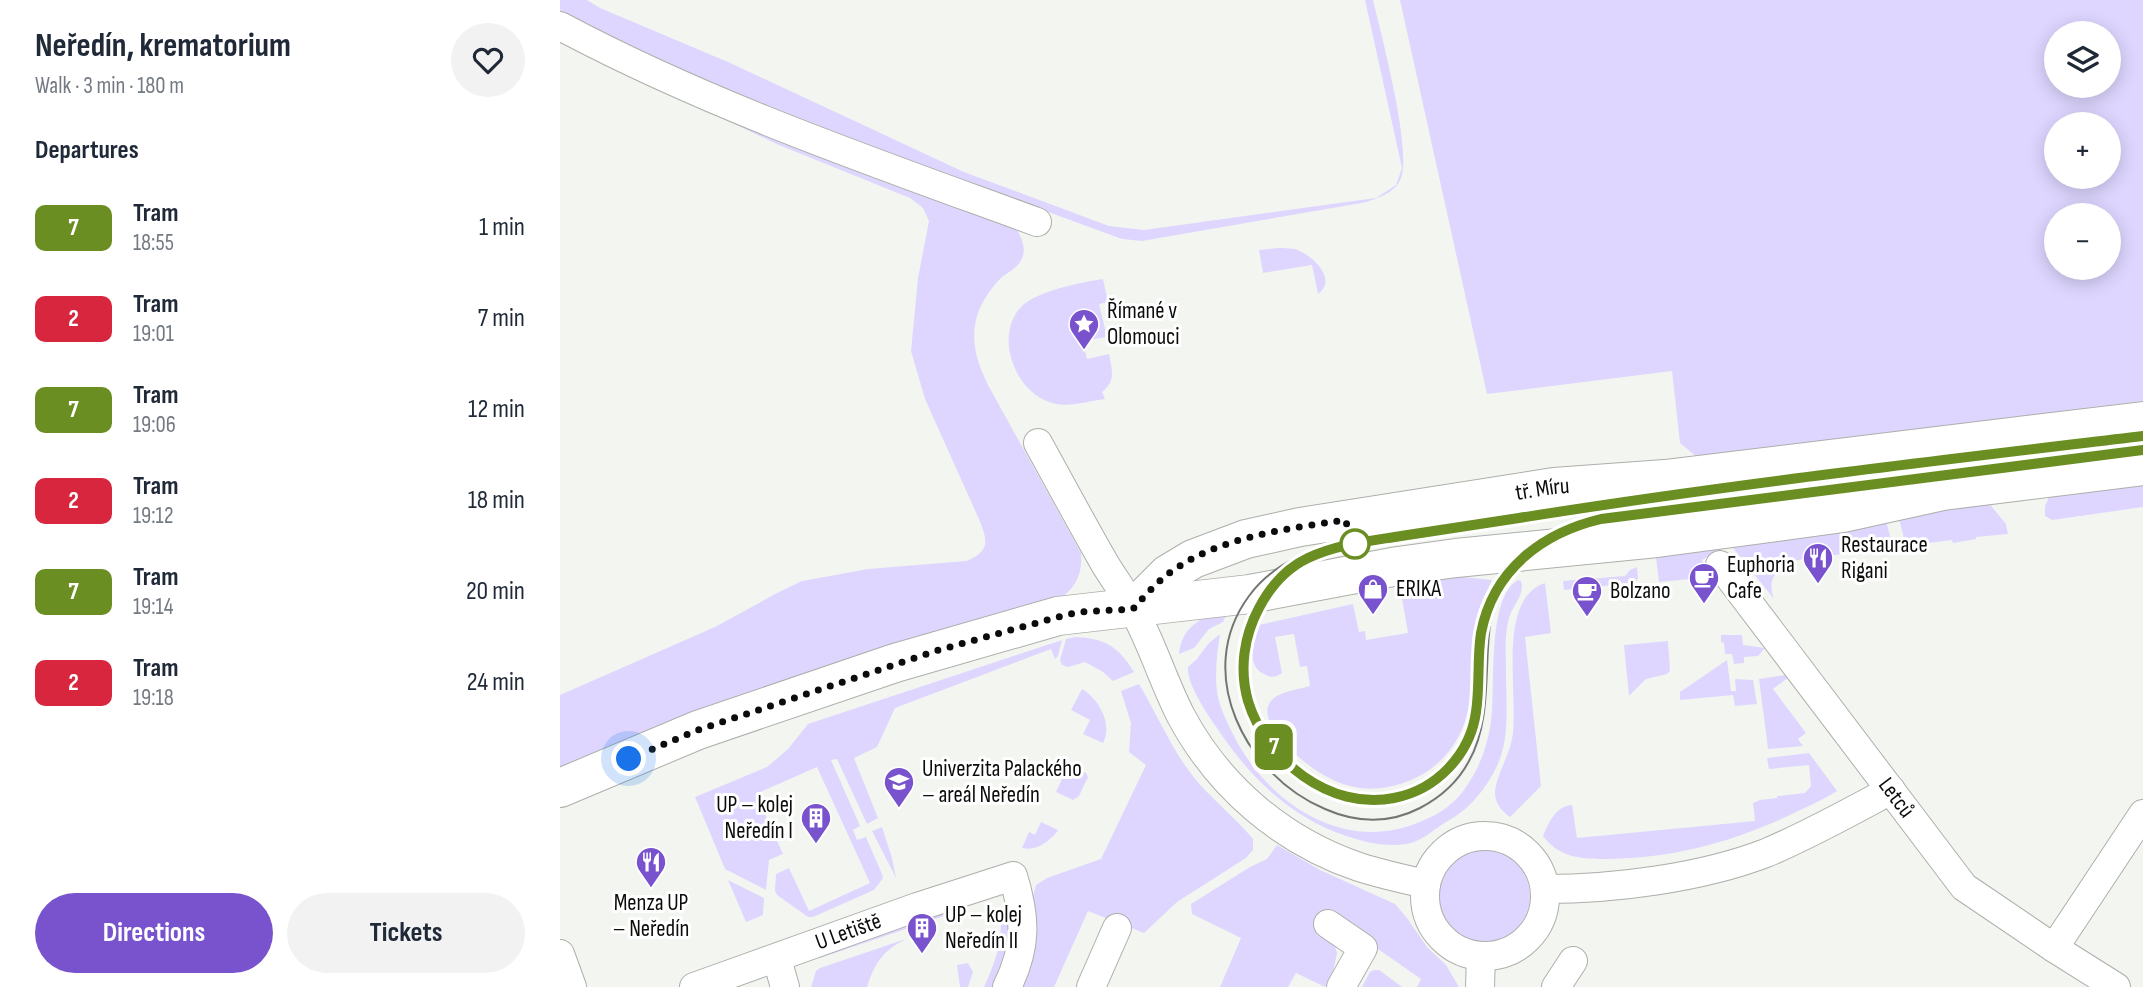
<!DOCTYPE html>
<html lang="en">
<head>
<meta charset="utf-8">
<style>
  :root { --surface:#fff; --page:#f2f2f3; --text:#1f2937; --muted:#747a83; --accent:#7953cd }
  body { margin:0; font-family:"Sofia Sans Condensed",sans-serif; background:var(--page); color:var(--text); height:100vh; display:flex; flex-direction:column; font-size:26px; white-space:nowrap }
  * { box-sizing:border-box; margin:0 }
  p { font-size:23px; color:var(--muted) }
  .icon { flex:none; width:38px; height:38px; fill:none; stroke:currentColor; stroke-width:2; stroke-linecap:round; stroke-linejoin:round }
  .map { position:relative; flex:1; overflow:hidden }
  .drawer { display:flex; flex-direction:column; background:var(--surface); width:560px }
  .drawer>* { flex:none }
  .badge { padding:0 14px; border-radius:10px; font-size:24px; line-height:46px }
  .fabs { position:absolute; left:1484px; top:21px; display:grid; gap:14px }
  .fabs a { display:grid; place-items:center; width:77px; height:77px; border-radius:50%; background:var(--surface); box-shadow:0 4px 18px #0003; font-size:35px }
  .you { position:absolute; width:35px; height:35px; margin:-18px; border:5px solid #fff; border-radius:50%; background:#1a73e8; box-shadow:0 0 0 10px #1a73e833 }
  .map>.badge { position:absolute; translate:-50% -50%; box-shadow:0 0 0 4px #fff }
  h2 { padding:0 35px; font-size:26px; line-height:63px }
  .round { display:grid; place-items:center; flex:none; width:74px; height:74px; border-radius:37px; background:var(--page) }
  .summary { display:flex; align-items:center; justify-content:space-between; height:119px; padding:0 35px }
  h1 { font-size:33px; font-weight:700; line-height:52px }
  .button { display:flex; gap:14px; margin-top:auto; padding:14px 35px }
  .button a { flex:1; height:80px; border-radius:42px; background:var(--accent); color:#fff; font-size:28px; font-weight:700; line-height:80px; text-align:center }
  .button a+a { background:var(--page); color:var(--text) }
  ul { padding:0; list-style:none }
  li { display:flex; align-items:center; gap:21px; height:91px; padding:0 35px }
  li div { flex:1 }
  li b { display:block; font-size:26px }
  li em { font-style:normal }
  li .badge { min-width:77px; font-weight:700; text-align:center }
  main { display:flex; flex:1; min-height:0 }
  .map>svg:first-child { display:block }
</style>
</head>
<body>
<main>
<section class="drawer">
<div class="summary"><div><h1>Neředín, krematorium</h1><p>Walk · 3 min · 180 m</p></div><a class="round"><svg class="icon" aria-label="heart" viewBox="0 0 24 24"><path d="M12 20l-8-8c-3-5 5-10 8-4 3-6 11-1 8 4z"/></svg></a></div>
<h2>Departures</h2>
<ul>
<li><span class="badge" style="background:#6b8e23;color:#fff">7</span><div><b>Tram</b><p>18:55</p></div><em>1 min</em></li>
<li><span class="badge" style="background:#d7263d;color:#fff">2</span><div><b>Tram</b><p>19:01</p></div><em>7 min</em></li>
<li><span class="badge" style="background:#6b8e23;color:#fff">7</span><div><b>Tram</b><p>19:06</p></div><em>12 min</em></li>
<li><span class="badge" style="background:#d7263d;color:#fff">2</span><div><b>Tram</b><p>19:12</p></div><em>18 min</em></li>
<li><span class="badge" style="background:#6b8e23;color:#fff">7</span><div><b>Tram</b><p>19:14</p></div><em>20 min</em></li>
<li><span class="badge" style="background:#d7263d;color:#fff">2</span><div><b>Tram</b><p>19:18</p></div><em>24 min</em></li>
</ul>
<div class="button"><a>Directions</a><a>Tickets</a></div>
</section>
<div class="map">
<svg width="1583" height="987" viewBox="0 0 1583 987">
  <rect width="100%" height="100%" fill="#f3f6f0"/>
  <!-- green -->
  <path fill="#ded6ff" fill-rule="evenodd" d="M0 0H27L40 8 168 62 404 172 549 226 584 230 816 198 836 185 842 168 805 0H813C821 33 852 150 841 178 836 192 820 197 807 202L582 241 562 239 229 117 147 83 0 14Z
    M840 0H1583V401L1137 457 1120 443 1112 371 927 394ZM1496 33H1549V86H1496ZM1496 124H1549V177H1496ZM1496 215H1549V268H1496Z
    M0 40 455 227C462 238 468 250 460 262 455 270 445 273 439 280 408 314 408 345 428 385L521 553C523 575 515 589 497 601L0 772V695L155 627 217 593 242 581 308 569 406 561C432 551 427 539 418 517L365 399 351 351 358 278 369 221 363 208 350 198 219 145 0 42Z
    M718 248C723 248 729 248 735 249 751 254 779 279 758 294L752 265 703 273 699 250Z
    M543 279 548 302 539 304 547 337 523 341 527 359 549 354C552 370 556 381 542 392L545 399C528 401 509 408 492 403 455 393 433 335 462 306 477 291 522 282 543 279Z
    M1583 481V507L1492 520 1485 516V506L1489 497Z
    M1427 501 1446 524 1448 534 1416 537V539L1393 543 1392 540 1346 546 1339 519Z
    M1326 521 1333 547 1232 561C1215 570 1207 580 1214 599L1173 548V544Z
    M1164 548 1142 560 1151 577 1099 582 1096 557Z
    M1077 567 1078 579 1074 583 1004 590 1003 581 1065 576 1070 570Z
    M893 576 932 580C926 593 919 606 916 620 911 648 914 677 909 705 902 748 871 779 828 787 789 795 755 774 728 747 715 734 694 707 719 695 729 690 740 689 750 686L747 666 740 667 734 634 715 637 722 673C716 677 712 678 706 675 684 667 695 641 699 625L793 604 799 632 805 631 806 640 848 633 840 587 847 581Z
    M958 580 961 581C965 594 954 604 950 615 944 633 946 654 946 673 946 699 949 727 942 752 936 775 916 803 896 816 892 819 887 821 883 824 872 831 864 839 851 843 831 848 808 843 789 837 731 818 690 778 657 728 648 715 626 683 628 667L637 659 648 644 660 634C657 654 654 676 658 697 661 710 668 724 674 736 706 800 779 851 852 825 873 817 890 809 904 790 919 769 927 748 931 722 936 690 926 598 958 580Z
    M985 583 991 633 965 637 981 786 950 817C943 812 936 805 935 795 934 780 949 756 952 739 960 699 935 599 985 583Z
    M670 607 663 622 649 629 634 648 619 654C622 624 645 616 670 607Z
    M1182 635 1183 645 1205 648 1198 656 1184 657V663L1174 664 1172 654H1165L1164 643 1161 642V635Z
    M515 637C545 638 559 647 574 672L553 681 543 672 525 662 508 667 502 665 500 660 506 639Z
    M502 640 498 656 495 659 491 649 335 708 317 747 294 758 318 818 307 824 277 759 271 760 300 826 293 830 297 840 306 837 322 874 323 878 314 890 253 917H248L217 895 215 891 216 874 229 868 249 911 310 883 257 767 196 794 223 854 209 860 206 890 165 869 135 797 207 767 228 749 248 724Z
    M1108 641 1110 671 1107 674 1086 679 1069 696 1064 645Z
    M1167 660 1171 691H1176L1175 679 1193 680 1197 704 1175 706 1173 695 1120 700V692Z
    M1225 675 1229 677 1213 689 1246 733 1238 739 1243 746 1208 749 1199 679Z
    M579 684C597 714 610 746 632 775 650 798 674 816 693 839V850L686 858 617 902 584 933 528 911 494 987H460L471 940 473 896 476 885 487 878 541 859 586 765 569 752 571 723 561 691Z
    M522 689C539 699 553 724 543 743L523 734 530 720 511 710Z
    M1249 753 1277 791C1263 800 1246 807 1230 815 1173 842 1114 858 1050 859 1024 859 1000 859 983 836 989 822 996 806 1012 805L1017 838 1195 821 1193 803 1200 800 1217 798V796L1245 793 1251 786 1249 765 1209 769 1207 758Z
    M509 764 526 773 528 777 519 796 513 800 496 792Z
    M481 822 498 830 497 832C487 843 477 851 462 848L469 832 475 835Z
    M322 827 332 858 336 878 312 831Z
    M717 845 760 870 835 904 847 918 867 947 886 965 899 987H857L861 979 772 917 774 943 777 953 773 972 765 987 736 973 728 987H660L681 938 632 914 631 904 690 867 707 859Z
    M878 896a46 46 0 1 1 92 0a46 46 0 1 1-92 0Z
    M168 880 204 898 203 915 186 922Z
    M403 905 399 911 260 958 249 957Z
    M447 909 453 936 434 987H424C436 961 442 943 441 914Z
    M346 939C323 951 315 962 307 987H251L256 971 260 968Z
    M408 963 413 972 408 987H400L397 965Z
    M814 970H819L842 987H802L810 972Z"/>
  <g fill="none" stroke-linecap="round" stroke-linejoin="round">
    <!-- minor casing -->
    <g stroke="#acafaa" stroke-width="30">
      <g id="minor">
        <path d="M0 26C152 107 316 163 477 222"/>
        <path d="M478 443C500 483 522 524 545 564 554 579 565 593 573 609 592 643 603 681 621 716 659 787 722 841 799 867 821 874 843 879 866 884"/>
        <path id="s1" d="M1160 565 1404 887 1494 948 1556 987"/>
        <circle cx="925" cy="896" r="60"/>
        <path d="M985 889C1054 889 1141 878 1206 853 1249 835 1290 812 1331 790"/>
        <path d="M768 924 803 948 781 987"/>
        <path d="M1494 948 1583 814"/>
        <path d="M0 954 12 987"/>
        <path d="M217 959 225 987"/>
        <path id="s2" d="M134 987 357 907 453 876C466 918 467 947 447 987"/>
        <path d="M531 987 557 928"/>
        <path d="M920 987 921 956"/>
        <path d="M996 987 1013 961"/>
      </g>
    </g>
    <!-- secondary casing -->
    <g stroke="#acafaa" stroke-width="40">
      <g id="secondary">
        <path id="s3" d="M573 609 608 574 633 559 686 539 740 527 994 487 1105 479 1583 421"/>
        <path d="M0 788 138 730 335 663 498 616 690 594 838 566 896 558 1097 538 1283 513 1383 491 1583 466"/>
      </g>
    </g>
    <!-- minor -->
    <use href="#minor" stroke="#fff" stroke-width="28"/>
    <!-- secondary -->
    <use href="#secondary" stroke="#fff" stroke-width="38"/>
    <!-- tram -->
    <path stroke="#747673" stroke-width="2" d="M731 569C671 619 669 693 718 752 740 778 770 796 804 799 825 801 847 798 865 787 889 772 905 753 913 726
      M939 589C934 604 930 619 929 634 925 675 930 724 909 761 898 782 881 797 860 808 829 824 797 823 765 809 686 776 632 673 689 596 702 578 722 563 743 555 762 548 784 546 803 543 856 533 909 526 962 517 1168 485 1376 462 1583 436
      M935 596C959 552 993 531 1041 519L1583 450"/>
  </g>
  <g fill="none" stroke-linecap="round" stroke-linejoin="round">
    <!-- line casing -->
    <g stroke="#fff" stroke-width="16">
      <path id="line" d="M1583 436C1375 461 1166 485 959 518 920 524 880 530 841 536 810 541 777 544 748 558 727 568 710 587 699 608 684 636 679 669 688 701 706 760 770 811 834 798 876 790 910 755 916 712 920 686 917 659 921 633 933 570 982 533 1041 519L1583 450"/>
    </g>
    <!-- line -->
    <use href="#line" stroke="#6b8e23" stroke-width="10"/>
    <!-- walk -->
    <path stroke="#0c0d0b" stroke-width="7" stroke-dasharray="0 12.6" d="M69 759 138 730 379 650 498 617 519 612 573 609C584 597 595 584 608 574 657 537 726 529 785 520L795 544"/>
  </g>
  <!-- icons -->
  <defs>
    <g id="sight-pin" transform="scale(1.575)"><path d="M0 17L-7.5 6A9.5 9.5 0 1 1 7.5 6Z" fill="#7953cd" stroke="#fff"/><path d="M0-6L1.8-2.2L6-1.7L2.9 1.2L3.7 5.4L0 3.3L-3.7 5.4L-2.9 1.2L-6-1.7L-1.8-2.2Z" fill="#fff"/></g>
    <g id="restaurant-pin" transform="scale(1.575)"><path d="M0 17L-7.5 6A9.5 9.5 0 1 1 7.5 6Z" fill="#7953cd" stroke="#fff"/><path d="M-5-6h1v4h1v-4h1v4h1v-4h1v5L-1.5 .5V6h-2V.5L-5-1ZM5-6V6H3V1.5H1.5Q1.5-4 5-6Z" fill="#fff"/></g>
    <g id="cafe-pin" transform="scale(1.575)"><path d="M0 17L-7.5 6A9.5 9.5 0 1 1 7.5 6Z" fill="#7953cd" stroke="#fff"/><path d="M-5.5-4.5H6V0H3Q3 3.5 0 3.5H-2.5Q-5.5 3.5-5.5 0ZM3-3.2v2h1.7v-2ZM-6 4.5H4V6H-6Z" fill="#fff"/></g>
    <g id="shop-pin" transform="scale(1.575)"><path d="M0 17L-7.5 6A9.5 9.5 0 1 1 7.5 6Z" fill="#7953cd" stroke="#fff"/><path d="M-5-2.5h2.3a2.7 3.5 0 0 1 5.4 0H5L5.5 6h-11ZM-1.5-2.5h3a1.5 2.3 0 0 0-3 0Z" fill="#fff"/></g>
    <g id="university-pin" transform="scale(1.575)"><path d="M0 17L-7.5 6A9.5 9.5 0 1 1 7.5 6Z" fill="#7953cd" stroke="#fff"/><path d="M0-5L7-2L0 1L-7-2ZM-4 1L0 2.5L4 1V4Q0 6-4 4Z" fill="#fff"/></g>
    <g id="building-pin" transform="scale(1.575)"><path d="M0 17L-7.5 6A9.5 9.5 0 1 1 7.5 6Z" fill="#7953cd" stroke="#fff"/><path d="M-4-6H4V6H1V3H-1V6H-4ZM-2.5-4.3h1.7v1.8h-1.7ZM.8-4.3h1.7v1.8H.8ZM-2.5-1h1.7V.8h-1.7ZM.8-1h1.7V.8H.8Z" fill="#fff"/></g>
  </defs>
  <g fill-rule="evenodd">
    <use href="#sight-pin" x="524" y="324"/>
    <use href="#restaurant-pin" x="1258" y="558"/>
    <use href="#cafe-pin" x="1144" y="578"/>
    <use href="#shop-pin" x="813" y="589"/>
    <use href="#cafe-pin" x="1027" y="591"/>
    <use href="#university-pin" x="339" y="782"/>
    <use href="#building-pin" x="256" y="818"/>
    <use href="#restaurant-pin" x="91" y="862"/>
    <use href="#building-pin" x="362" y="928"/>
  </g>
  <!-- markers -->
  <circle fill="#fff" stroke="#6b8e23" stroke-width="3.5" cx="795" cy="544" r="14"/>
  <g text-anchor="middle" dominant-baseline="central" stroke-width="6" stroke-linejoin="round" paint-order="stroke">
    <!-- poi labels -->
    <g font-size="23" fill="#0c0d0b" stroke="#fff" text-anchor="start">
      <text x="547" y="311">Římané v<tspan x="547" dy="26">Olomouci</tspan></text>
      <text x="1281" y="545">Restaurace<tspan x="1281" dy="26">Rigani</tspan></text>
      <text x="1167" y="565">Euphoria<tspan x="1167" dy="26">Cafe</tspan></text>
      <text x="836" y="589">ERIKA</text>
      <text x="1050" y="591">Bolzano</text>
      <text x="362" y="769">Univerzita Palackého<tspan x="362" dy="26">– areál Neředín</tspan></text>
      <text x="233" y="805" text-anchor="end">UP – kolej<tspan x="233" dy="26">Neředín I</tspan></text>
      <text x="91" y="903" text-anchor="middle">Menza UP<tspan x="91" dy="26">– Neředín</tspan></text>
      <text x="385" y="915">UP – kolej<tspan x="385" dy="26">Neředín II</tspan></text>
    </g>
    <!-- street labels -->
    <g font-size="23" fill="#0c0d0b" stroke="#fff">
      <text stroke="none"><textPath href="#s3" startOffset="436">tř. Míru</textPath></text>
      <text stroke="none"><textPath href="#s1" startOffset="292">Letců</textPath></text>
      <text stroke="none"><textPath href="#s2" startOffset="164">U Letiště</textPath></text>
    </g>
  </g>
</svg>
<div class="fabs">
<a><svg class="icon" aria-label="layers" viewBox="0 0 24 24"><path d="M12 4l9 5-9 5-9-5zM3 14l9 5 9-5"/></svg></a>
<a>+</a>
<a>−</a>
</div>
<div class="you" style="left:69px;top:759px"></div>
<b class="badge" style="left:714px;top:747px;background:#6b8e23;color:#fff">7</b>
</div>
</main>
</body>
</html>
